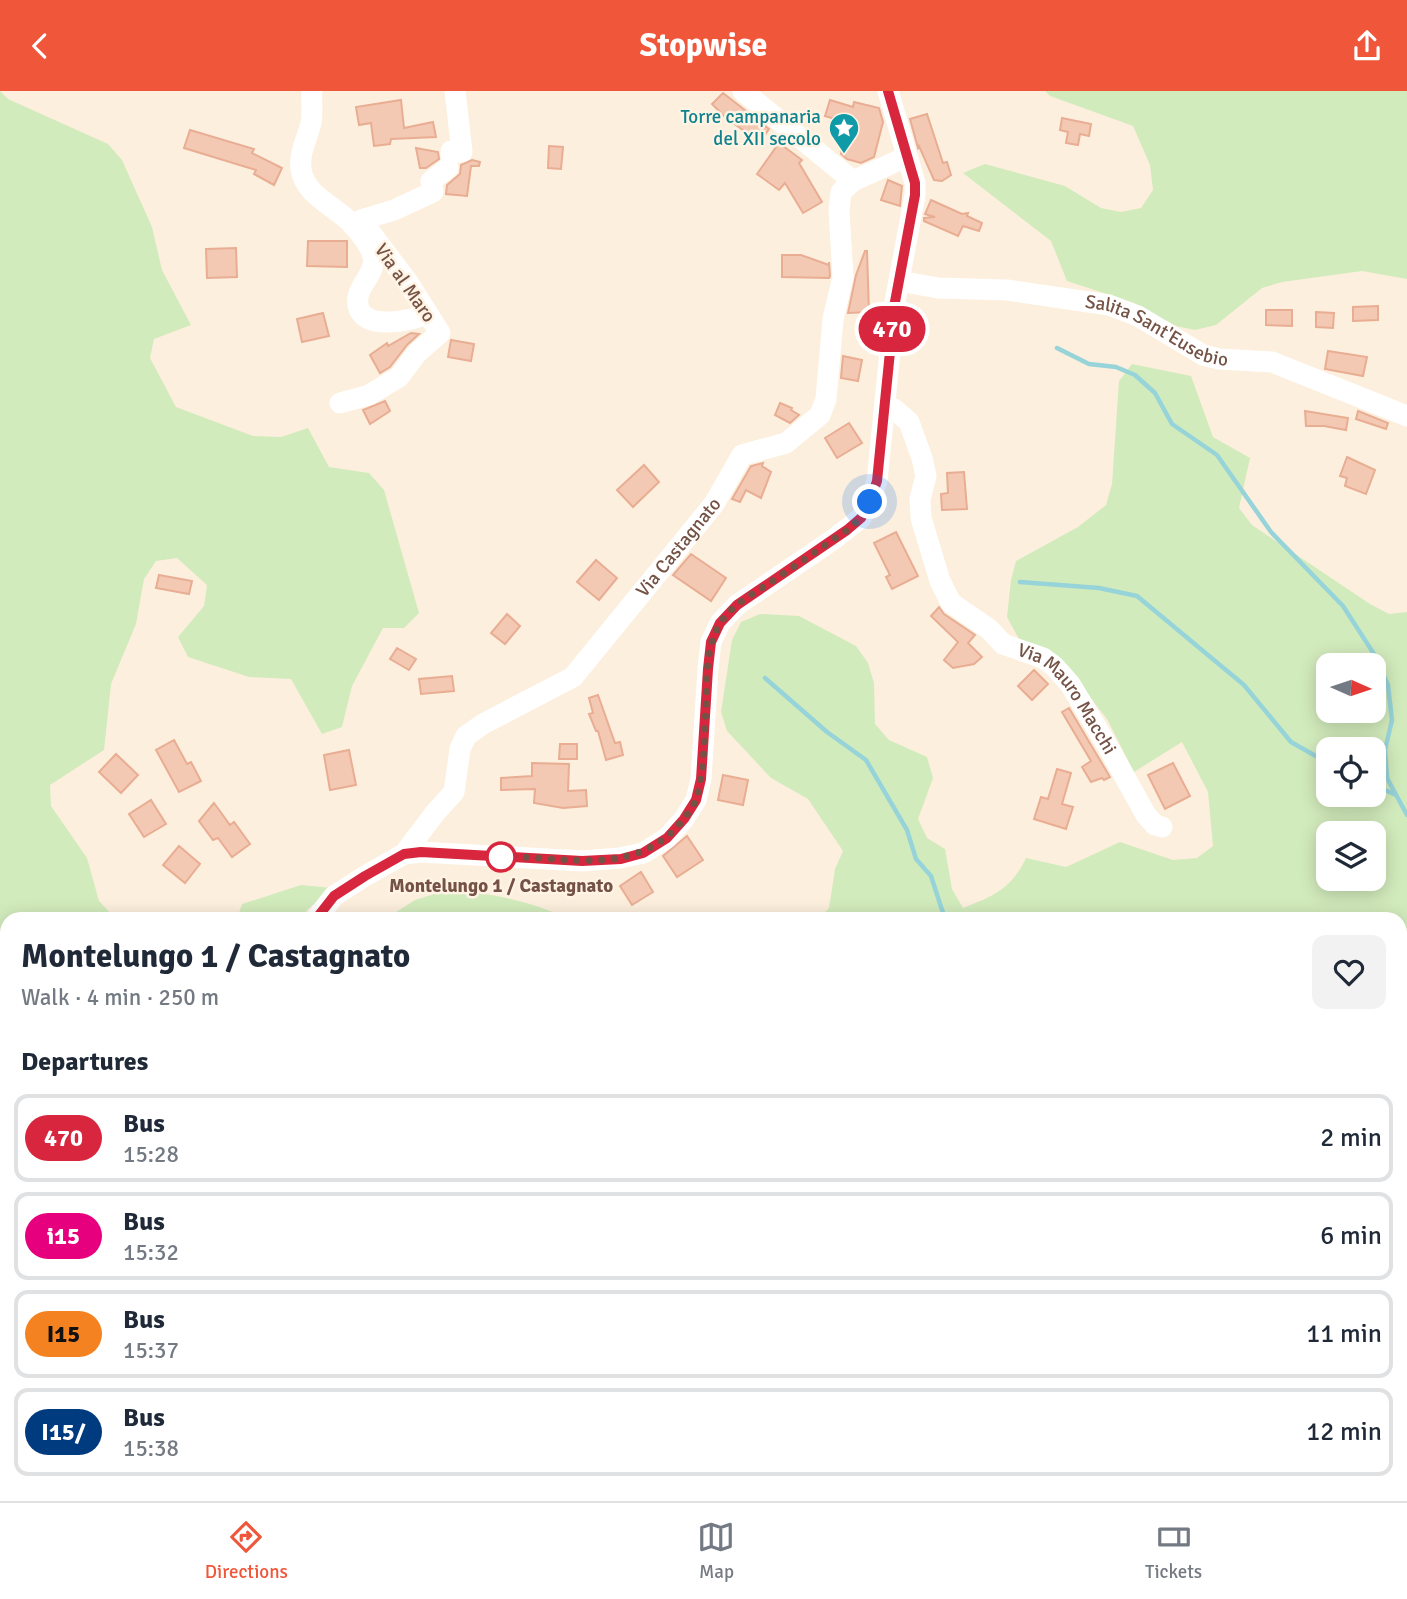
<!DOCTYPE html>
<html lang="en">
<head>
<meta charset="utf-8">
<style>
  :root { --surface:#fff; --page:#f2f2f3; --text:#1f2937; --muted:#747a83; --line:#e0e1e3; --accent:#ef563a }
  body { margin:0; font-family:Signika,sans-serif; background:var(--page); color:var(--text); height:100vh; display:flex; flex-direction:column; font-size:26px; white-space:nowrap }
  * { box-sizing:border-box; margin:0 }
  p { font-size:23px; color:var(--muted) }
  .icon { flex:none; width:38px; height:38px; fill:none; stroke:currentColor; stroke-width:2; stroke-linecap:round; stroke-linejoin:round }
  .map { position:relative; flex:1; overflow:hidden }
  .side { position:absolute; left:0px; top:821px; width:1407px; height:590px; display:flex; flex-direction:column; background:var(--surface); border-radius:21px 21px 0 0; box-shadow:0 4px 18px #0003 }
  .side>* { flex:none }
  .badge { padding:0 14px; border-radius:23px; font-size:24px; line-height:46px }
  .needle { width:46px; rotate:93deg }
  .controls { position:absolute; left:1316px; top:562px; display:grid; gap:14px }
  .controls a { display:grid; place-items:center; width:70px; height:70px; border-radius:14px; background:var(--surface); box-shadow:0 4px 18px #0003; font-size:35px }
  .you { position:absolute; width:35px; height:35px; margin:-18px; border:5px solid #fff; border-radius:50%; background:#1a73e8; box-shadow:0 0 0 10px #1a73e833 }
  .map>.badge { position:absolute; translate:-50% -50%; box-shadow:0 0 0 4px #fff }
  h2 { padding:0 21px; font-size:26px; line-height:63px }
  .round { display:grid; place-items:center; flex:none; width:74px; height:74px; border-radius:14px; background:var(--page) }
  .summary { display:flex; align-items:center; justify-content:space-between; height:119px; padding:0 21px }
  h1 { font-size:33px; font-weight:700; line-height:52px }
  ul { padding:0; list-style:none }
  li { display:flex; align-items:center; gap:21px; height:88px; margin:0 14px 10px; padding:0 7px; border:4px solid var(--line); border-radius:14px }
  li div { flex:1 }
  li b { display:block; font-size:26px }
  li em { font-style:normal }
  li .badge { min-width:77px; font-weight:700; text-align:center }
  header { display:flex; justify-content:space-between; align-items:center; height:91px; padding:0 21px; background:var(--accent); color:#fff; font-size:32px; font-weight:700 }
  .tabs { display:flex; justify-content:space-around; align-items:center; height:98px; border-top:2px solid var(--line); background:var(--surface); font-size:19px; color:var(--muted) }
  .tabs a { display:grid; justify-items:center; gap:4px }
  .tabs .on { color:var(--accent) }
  .map>svg:first-child { display:block }
</style>
</head>
<body>
<header><svg class="icon" aria-label="back" viewBox="0 0 24 24"><path d="M15 5l-7 7 7 7"/></svg>Stopwise<svg class="icon" aria-label="share" viewBox="0 0 24 24"><path d="M12 15V3M7 8l5-5 5 5M5 13v7h14v-7"/></svg></header>
<div class="map">
<svg width="1407" height="1410" viewBox="0 0 1407 1410">
  <rect width="100%" height="100%" fill="#fdefdd"/>
  <!-- green -->
  <path fill="#d2ebbc" fill-rule="evenodd" d="M0 0 8 8 108 53 122 69 152 136 162 179 191 234 154 248 150 267 176 316 253 345 281 346 308 337 329 376 369 382 384 399 419 522 404 537H383L352 595 342 636 322 643 291 588 249 586 188 566 178 546 204 515 207 494 177 467 156 470 144 488 136 533 111 593 104 659 50 694 51 715 87 767 99 810 114 826 156 828H7V1404H153L151 1410H0Z
    M1045 0H1407V188L1362 180 1282 191 1262 197 1216 234 1195 239 1176 235 1131 211 1067 190 1051 150 963 82 985 73 1065 95 1101 117 1121 121 1141 117 1153 99 1150 74 1133 35 1050 5Z
    M1132 273 1191 285 1213 346 1250 367 1239 417 1252 434 1370 513 1389 523 1407 521V1146L1400 1156V828H819L829 817 835 778 843 760 808 708 771 687 727 640 721 621 732 549 741 531 760 523 799 525 856 555 868 572 874 592 875 633 889 649 927 666 933 687 918 728 927 747 945 758 952 798 963 817C994 805 1011 798 1026 767L1066 776 1120 751 1173 769 1197 767 1213 755 1208 701 1182 651 1134 681 1107 628 1073 585 1019 548 1007 526 1011 489 1016 470 1078 436 1106 414 1112 393 1119 290ZM1328 574H1374V620H1328ZM1328 658H1374V704H1328ZM1328 742H1374V788H1328Z
    M301 794 333 797 308 818 301 828H237L242 813Z
    M447 799C488 801 531 810 569 828H385L415 809Z
    M1407 1328V1410H1391V1404H1400V1346Z
    M250 1404H1159L1158 1410H254Z"/>
  <g fill="none" stroke-linecap="round" stroke-linejoin="round">
    <!-- stream -->
    <path stroke="#97d4d9" stroke-width="4.5" d="M1057 257 1089 273 1116 276 1135 284 1155 302 1172 333 1217 364 1271 441 1343 515 1374 563 1388 594 1392 629 1385 659 1387 687 1407 724
      M1020 491 1099 497 1137 505 1244 594 1291 651 1328 672
      M765 587 827 641 866 669 907 739 916 768 931 785 945 828
      M1374 694 1396 704
      M0 1189 7 1195
      M1240 1404 1247 1410
      M274 1410 282 1404
      M1175 1410 1179 1404"/>
  </g>
  <!-- building -->
  <path fill="#f4c9b3" stroke="#e8ad93" stroke-width="2" d="M723 2 769 38 760 51 726 27 712 13Z
    M401 9 404 37 433 31 436 46 391 48 390 53 374 55 371 32 359 34 356 16Z
    M830 9 853 16 854 11 879 17 883 31 874 66 861 72 847 68 841 63 849 32 825 25Z
    M927 23 943 72 947 71 951 84 942 90 934 89 919 55 918 57 910 28Z
    M1062 27 1091 33 1089 45 1080 43 1078 54 1066 52 1068 41 1060 39Z
    M190 39 254 58 252 62 282 77 274 94 254 83 256 79 184 57Z
    M779 52 802 69 799 72 822 111 803 122 785 92 779 99 757 83Z
    M549 55 563 56 561 78 548 77Z
    M416 57 438 61 439 68 426 77H420Z
    M472 69 480 71 479 75H471L467 105 446 103 447 94 460 83 461 74Z
    M888 89 902 95 900 115 881 109Z
    M931 109 962 123 968 122 967 125 982 132 979 140 963 135 958 145 924 130V127L935 126 925 123Z
    M308 150H347V176L307 175Z
    M236 157 237 186 207 187 206 158Z
    M865 160H867L869 221 848 222 856 184Z
    M782 164H801L829 174V171L830 185 829 187 782 186Z
    M1378 215V229L1353 230V216Z
    M1266 219H1292V235L1266 234Z
    M1316 221 1334 222 1333 237 1316 236Z
    M323 222 329 245 302 251 297 228Z
    M411 242 419 243 407 254 390 276 380 282 370 264 387 252 388 255Z
    M451 249 474 253 471 270 448 266Z
    M1328 260 1367 266 1363 285 1325 278Z
    M843 265 862 269 858 290 841 287Z
    M385 310 390 320 370 333 363 319Z
    M780 312 792 317 791 319 799 324 790 332 775 324Z
    M1305 320 1348 327 1346 339 1324 335H1306Z
    M1358 320 1388 332 1386 338 1356 328Z
    M849 332 862 352 837 367 825 347Z
    M1347 366 1375 379 1366 403 1345 395 1347 387 1340 385Z
    M763 372 762 375 771 381 761 407 746 399 740 411 732 408 751 375Z
    M644 374 659 391 633 416 617 399Z
    M964 381 967 418 942 419 941 403 948 402 947 382Z
    M896 441 918 485 892 498 886 486 890 484 874 452Z
    M691 463 726 487 711 510 673 484Z
    M596 469 617 487 599 509 577 491Z
    M159 484 192 490 189 503 156 497Z
    M939 516 944 523 975 544 968 552 982 566 974 573 953 577 944 569 958 551 931 525Z
    M507 523 520 535 505 553 491 542Z
    M397 557 416 568 409 579 390 568Z
    M1034 579 1048 593 1032 609 1018 595Z
    M452 585 454 600 421 603 419 588Z
    M598 604 615 652 620 651 623 664 606 669 598 640H596L589 623 593 622 589 607Z
    M1069 617 1110 686 1104 689 1102 687 1091 691 1082 676 1091 670 1062 621Z
    M174 649 187 673 191 671 201 690 179 701 156 659Z
    M560 653H577V668H559Z
    M349 659 356 694 330 699 324 664Z
    M116 663 138 684 121 702 99 681Z
    M532 672 569 673 568 700 586 699 587 715 563 717 534 712 535 698 501 699V687L532 685Z
    M1173 672 1190 705 1165 718 1148 684Z
    M1057 678 1071 682 1062 713 1073 716 1066 738 1034 728 1041 706 1048 708Z
    M723 684 748 689 743 714 718 709Z
    M151 709 166 733 144 746 129 723Z
    M214 712 230 734 234 731 250 753 232 766 218 747 213 749 199 730Z
    M687 745 703 769 677 786 663 765Z
    M179 755 200 773 185 792 163 774Z
    M641 781 653 801 632 814 620 795Z"/>
  <g fill="none" stroke-linecap="round" stroke-linejoin="round">
    <!-- minor -->
    <g stroke="#fff" stroke-width="21">
      <path d="M312 0C311 10 313 22 311 32 307 48 299 61 301 78 305 105 334 114 351 132 358 139 368 152 372 162 379 180 360 191 358 206 353 242 409 231 427 223"/>
      <path d="M743 0 853 90"/>
      <path d="M451 64V60L462 61 455 0"/>
      <path id="s1" d="M899 190 938 197 1007 199 1109 214 1138 225 1203 264 1219 268 1272 271 1407 325"/>
      <path d="M340 312 369 304 399 286 417 262 440 242 407 190 361 129 394 119 433 101 431 90 448 77"/>
      <path id="s2" d="M885 315 894 318 909 331 922 367 926 385 920 408 921 427 940 490 951 512 989 538 1003 553 1043 567 1054 575 1070 593 1107 654 1146 724 1155 734 1162 736"/>
      <path id="s3" d="M404 763 435 722 454 701 460 658 466 645 483 633 573 586 714 413 742 364 786 352 820 324 826 308 833 228 843 186 839 120 841 101 853 90 906 66"/>
      <path d="M316 828 334 805 365 785 404 763 421 761 582 770 620 767 643 762 667 747 684 728 696 709 701 688 708 577 711 551 720 532 737 514 834 448 861 427 870 411 877 390 895 211 915 104V92L888 0"/>
      <path d="M196 1404 198 1410"/>
    </g>
  </g>
  <g fill="none" stroke-linecap="round" stroke-linejoin="round">
    <!-- line casing -->
    <g stroke="#fff" stroke-width="16">
      <path id="line" d="M316 828 334 805 365 785 404 763 421 761 582 770 621 768 643 762 667 747 684 728 696 709 701 688 708 578 711 551 720 532 737 514 847 439 861 427 870 411 877 390 895 211 915 104V92L888 0"/>
    </g>
    <!-- line -->
    <use href="#line" stroke="#d7263d" stroke-width="10"/>
    <!-- walk -->
    <path stroke="#745245" stroke-width="7" stroke-dasharray="0 12.6" d="M501 766C562 764 629 787 677 736 685 727 693 717 697 705 705 677 704 645 706 616 707 589 705 556 720 533 730 515 751 504 768 493 795 475 821 457 847 439L861 427 870 411"/>
  </g>
  <!-- icons -->
  <defs>
    <g id="sight-pin" transform="scale(1.575)"><path d="M0 17L-7.5 6A9.5 9.5 0 1 1 7.5 6Z" fill="#0f9aa8" stroke="#fff3e4"/><path d="M0-6L1.8-2.2L6-1.7L2.9 1.2L3.7 5.4L0 3.3L-3.7 5.4L-2.9 1.2L-6-1.7L-1.8-2.2Z" fill="#fff"/></g>
  </defs>
  <g fill-rule="evenodd">
    <use href="#sight-pin" x="844" y="37"/>
  </g>
  <!-- markers -->
  <circle fill="#fff" stroke="#d7263d" stroke-width="3.5" cx="501" cy="766" r="14"/>
  <g text-anchor="middle" dominant-baseline="central" stroke-width="5" stroke-linejoin="round" paint-order="stroke">
    <!-- culture labels -->
    <g font-size="19" fill="#0d838f" stroke="#fff3e4" text-anchor="end">
      <text x="821" y="26">Torre campanaria<tspan x="821" dy="22">del XII secolo</tspan></text>
    </g>
    <!-- street labels -->
    <g font-size="19" fill="#745245" stroke="#fff3e4">
      <text transform="translate(405 192) rotate(55)">Via al Maro</text>
      <text stroke="none"><textPath href="#s1" startOffset="266">Salita Sant'Eusebio</textPath></text>
      <text stroke="none"><textPath href="#s3" startOffset="427">Via Castagnato</textPath></text>
      <text stroke="none"><textPath href="#s2" startOffset="374">Via Mauro Macchi</textPath></text>
    </g>
    <!-- stop labels -->
    <g font-size="19" font-weight="bold" fill="#745245" stroke="#fff3e4">
      <text x="501" y="795">Montelungo 1 / Castagnato</text>
    </g>
  </g>
</svg>
<div class="controls">
<a><svg class="needle" viewBox="-14 -14 28 28"><path d="M0-13l5 13h-10z" fill="#e53935"/><path d="M0 13l5-13h-10z" fill="#747a83"/></svg></a>
<a><svg class="icon" aria-label="locate" viewBox="0 0 24 24"><circle cx="12" cy="12" r="6"/><path d="M12 2v4M12 18v4M2 12h4M18 12h4"/></svg></a>
<a><svg class="icon" aria-label="layers" viewBox="0 0 24 24"><path d="M12 4l9 5-9 5-9-5zM3 14l9 5 9-5"/></svg></a>
</div>
<div class="you" style="left:870px;top:411px"></div>
<b class="badge" style="left:892px;top:238px;background:#d7263d;color:#fff">470</b>
<section class="side">
<div class="summary"><div><h1>Montelungo 1 / Castagnato</h1><p>Walk · 4 min · 250 m</p></div><a class="round"><svg class="icon" aria-label="heart" viewBox="0 0 24 24"><path d="M12 20l-8-8c-3-5 5-10 8-4 3-6 11-1 8 4z"/></svg></a></div>
<h2>Departures</h2>
<ul>
<li><span class="badge" style="background:#d7263d;color:#fff">470</span><div><b>Bus</b><p>15:28</p></div><em>2 min</em></li>
<li><span class="badge" style="background:#e6007e;color:#fff">i15</span><div><b>Bus</b><p>15:32</p></div><em>6 min</em></li>
<li><span class="badge" style="background:#f58220;color:#111">I15</span><div><b>Bus</b><p>15:37</p></div><em>11 min</em></li>
<li><span class="badge" style="background:#003b80;color:#fff">I15/</span><div><b>Bus</b><p>15:38</p></div><em>12 min</em></li>
</ul>
</section>
</div>
<nav class="tabs">
<a class="on"><svg class="icon" aria-label="directions" viewBox="0 0 24 24"><path d="M12 3l9 9-9 9-9-9zM9 14v-3h6M13 9l2 2-2 2"/></svg>Directions</a>
<a><svg class="icon" aria-label="map" viewBox="0 0 24 24"><path d="M3 6l6-2 6 2 6-2v14l-6 2-6-2-6 2zM9 4v14M15 6v14"/></svg>Map</a>
<a><svg class="icon" aria-label="tickets" viewBox="0 0 24 24"><path d="M3 7h18v10H3zM15 7v10"/></svg>Tickets</a>
</nav>
</body>
</html>
